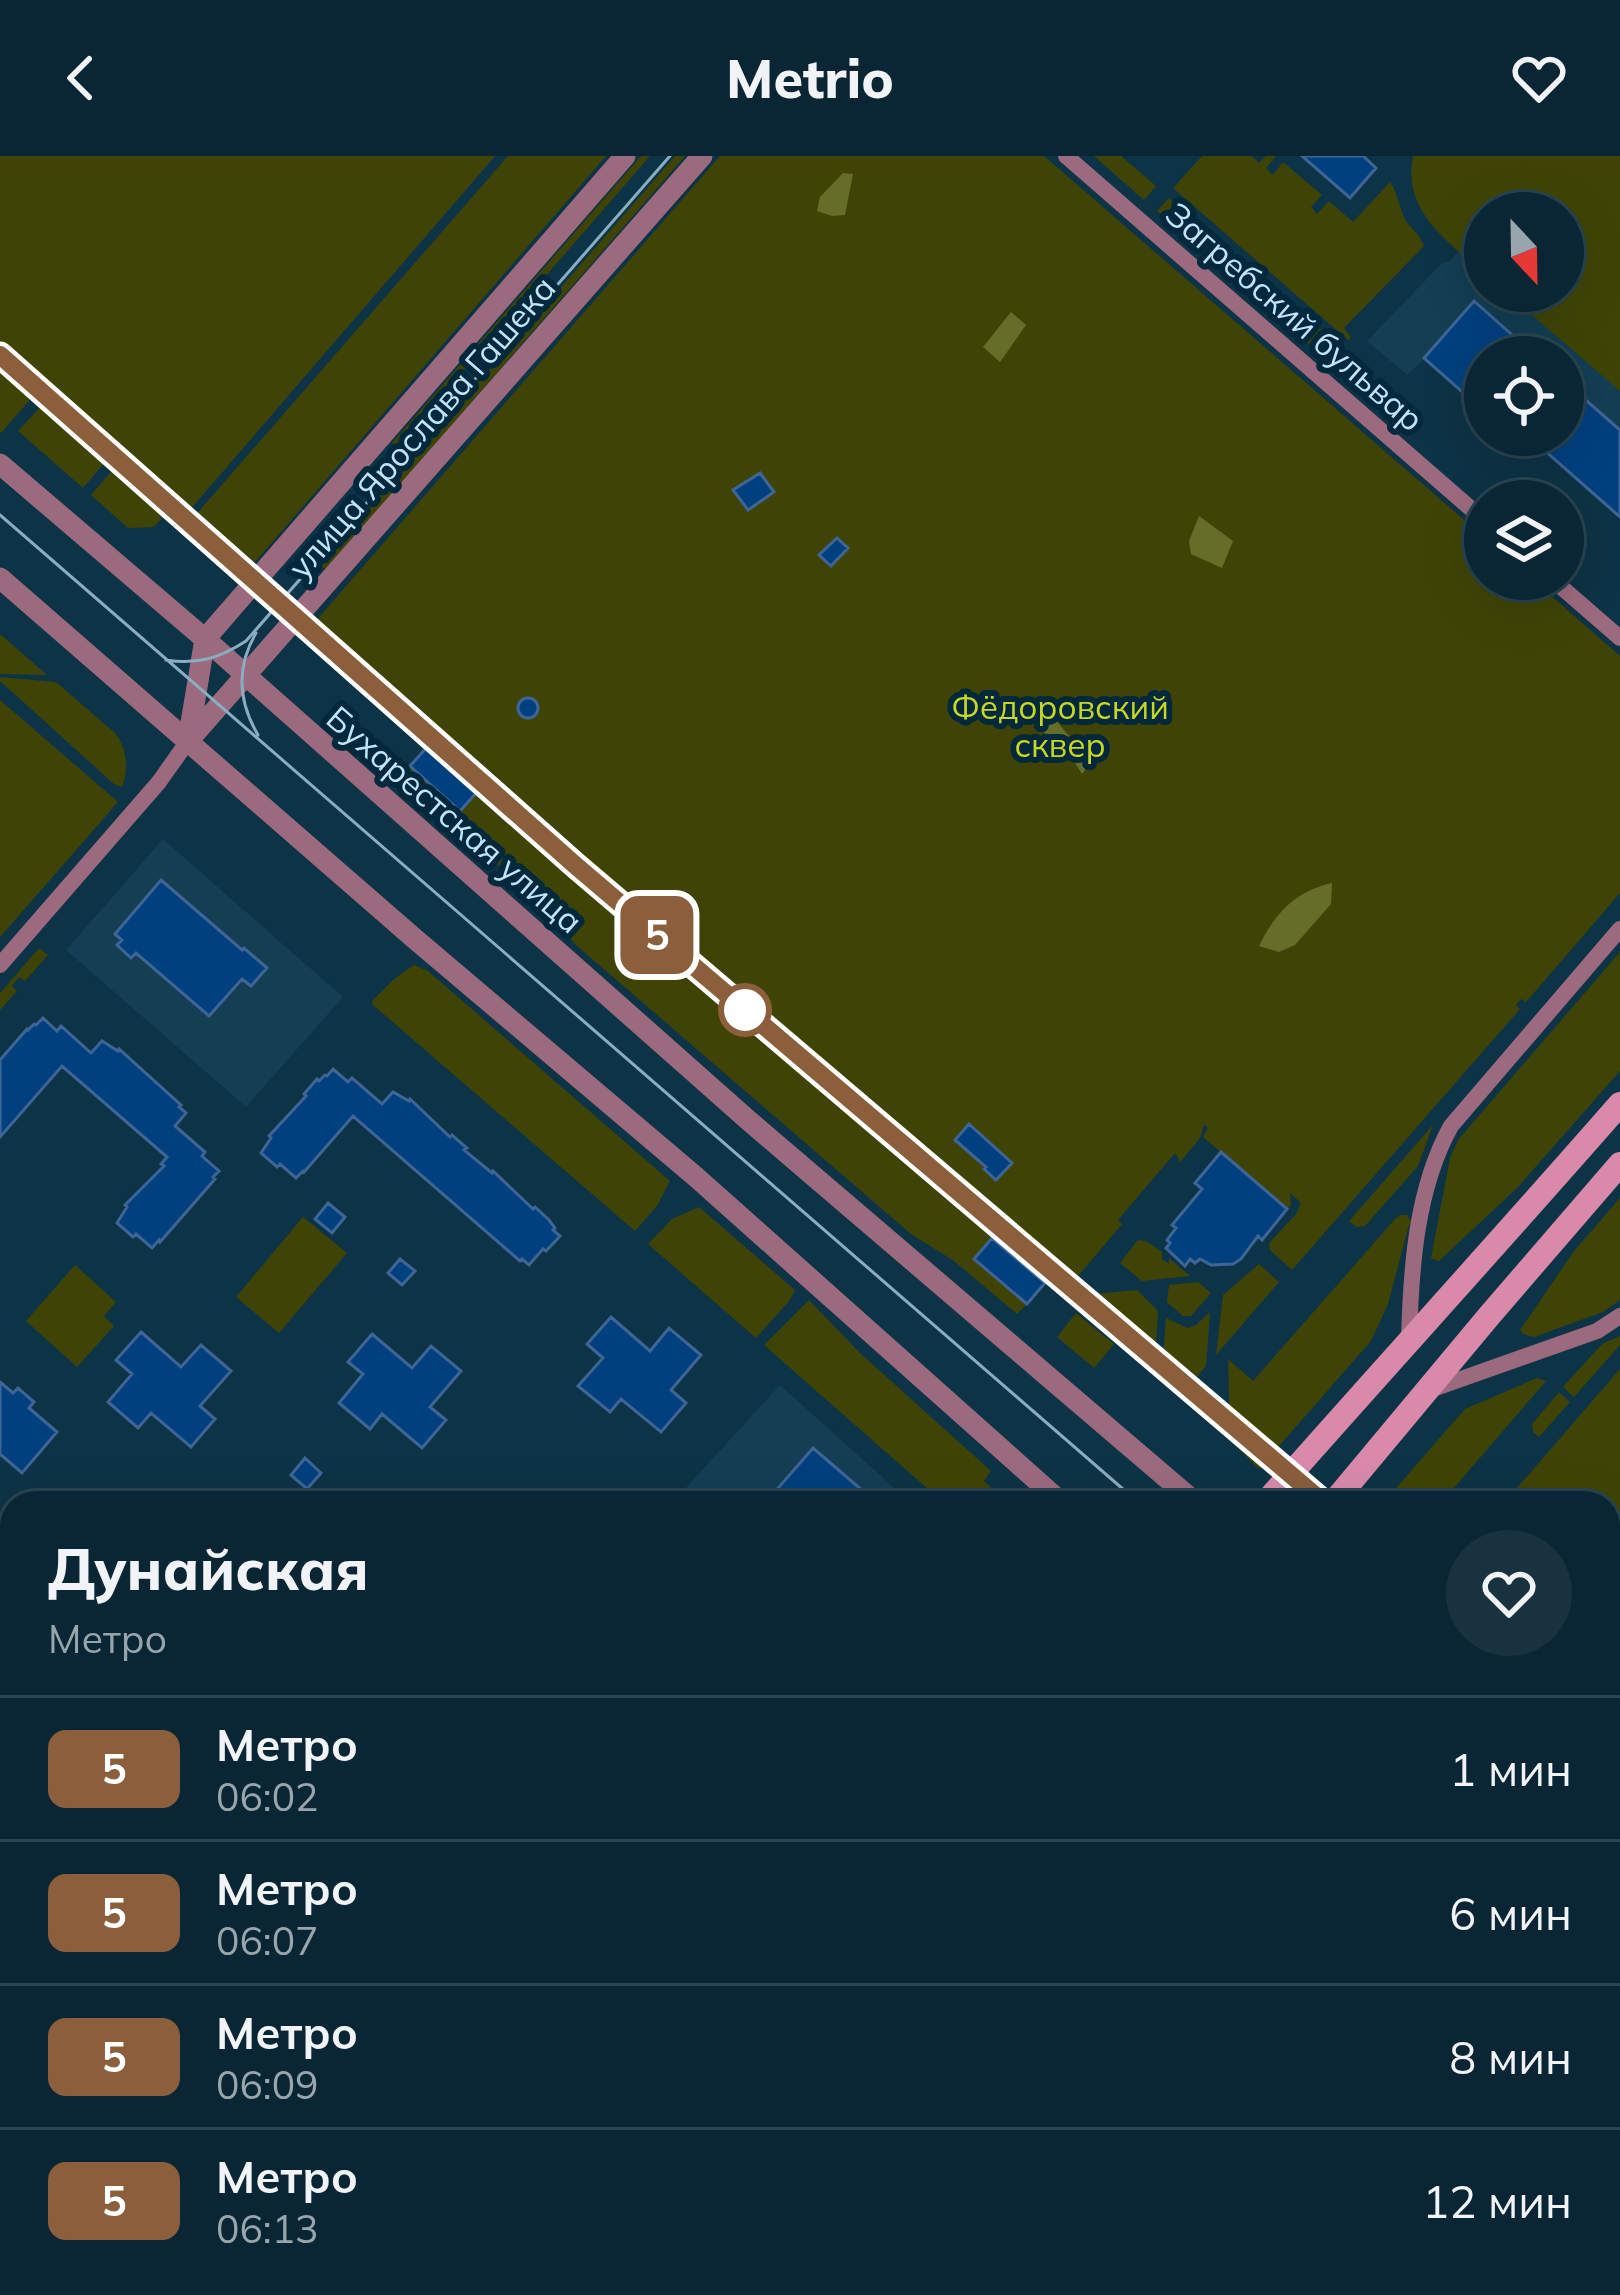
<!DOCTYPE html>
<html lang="ru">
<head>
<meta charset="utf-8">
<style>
  :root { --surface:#0a2634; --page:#183240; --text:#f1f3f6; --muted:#99a5ac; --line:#2a434f }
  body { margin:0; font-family:Mulish,sans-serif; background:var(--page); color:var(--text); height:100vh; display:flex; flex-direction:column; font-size:45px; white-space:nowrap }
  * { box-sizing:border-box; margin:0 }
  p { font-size:39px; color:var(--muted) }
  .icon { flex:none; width:66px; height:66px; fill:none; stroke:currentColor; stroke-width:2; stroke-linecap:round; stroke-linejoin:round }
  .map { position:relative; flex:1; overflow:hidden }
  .drawer { position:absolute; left:0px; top:1335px; width:1620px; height:804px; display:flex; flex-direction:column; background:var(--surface); border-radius:36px 36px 0 0; box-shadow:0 12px 48px #0002,0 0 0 3px var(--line) }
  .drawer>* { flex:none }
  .badge { padding:0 24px; border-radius:18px; font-size:42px; line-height:78px }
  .needle { width:78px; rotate:158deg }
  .fabs { position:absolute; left:1464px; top:36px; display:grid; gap:24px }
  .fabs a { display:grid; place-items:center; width:120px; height:120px; border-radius:50%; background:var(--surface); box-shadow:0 12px 48px #0002,0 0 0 3px var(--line); font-size:60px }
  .map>.badge { position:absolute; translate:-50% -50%; box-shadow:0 0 0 6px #fff }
  .round { display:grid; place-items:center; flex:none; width:126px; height:126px; border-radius:63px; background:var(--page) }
  .head { display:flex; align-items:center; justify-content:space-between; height:204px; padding:0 48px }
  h1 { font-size:57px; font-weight:800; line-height:90px }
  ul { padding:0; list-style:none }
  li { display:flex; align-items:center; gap:36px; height:144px; padding:0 48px; border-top:3px solid var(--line) }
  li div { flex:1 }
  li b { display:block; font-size:45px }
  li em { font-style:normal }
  li .badge { min-width:132px; font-weight:700; text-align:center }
  header { display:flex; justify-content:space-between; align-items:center; height:156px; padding:0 48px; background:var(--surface); font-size:54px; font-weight:800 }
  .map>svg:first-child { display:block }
</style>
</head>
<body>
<header><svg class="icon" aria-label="back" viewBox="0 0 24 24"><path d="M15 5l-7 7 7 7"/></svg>Metrio<svg class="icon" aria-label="heart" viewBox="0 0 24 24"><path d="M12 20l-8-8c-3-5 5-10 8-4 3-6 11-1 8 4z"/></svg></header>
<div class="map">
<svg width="1620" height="2139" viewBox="0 0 1620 2139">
  <rect width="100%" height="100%" fill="#0d3346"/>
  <!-- built -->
  <path fill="#133e54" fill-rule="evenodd" d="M1620 0V361L1527 279H1563V201H1485V245L1480 251 1424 203 1407 219 1367 185 1442 107 1450 105 1461 92 1433 53ZM1485 57H1563V135H1485Z
    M163 683 343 841 246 951 66 794Z
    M780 1229 911 1347H672Z
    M0 1473 12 1483V1601L0 1615Z"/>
  <!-- green -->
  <path fill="#3f4406" d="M0 0H495L188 356 0 193Z
    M508 0H606L255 406 249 402 239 404 193 362Z
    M641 0H650L397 291 392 287Z
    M675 0H685L326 414 320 409Z
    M720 0H1044L1485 382V423H1532L1620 500V737L1526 846 1521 843 1516 849 1520 853 1292 1114 1270 1094 1269 1087 1296 1058 1301 1047 1290 1037 1291 1050 1287 1053 1203 981 1208 972 1204 969 1200 982 1180 1006 1175 997 1118 1064 1122 1068 1068 1132 1064 1133 623 742 572 700 574 698 567 692 562 693 401 550 403 547 385 531 382 533 364 516 365 513 314 467Z
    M1094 0H1121L1156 30 1144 44Z
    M1202 0H1252L1259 7 1266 0H1276L1266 12 1273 19 1283 6 1322 39 1311 51 1317 58 1329 45 1353 66 1390 26C1398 38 1399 52 1406 65 1413 75 1420 78 1424 90L1344 172 1351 181 1348 184 1173 32Z
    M1413 0H1620V235L1504 135H1563V57H1485V119C1449 85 1402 57 1413 0Z
    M1169 42 1341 191 1329 205 1157 55Z
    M0 209 34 239 1 277 0 276Z
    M43 248 107 304 83 332 18 275Z
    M116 310 168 355 154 371 128 372 91 339Z
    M0 478 47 519 0 518Z
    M0 521 56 526 115 577C127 592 129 613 122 631L114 628 0 525Z
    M0 544 118 646 0 781Z
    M410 610 460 655 479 634 992 1082 975 1103 1027 1148 1017 1158 954 1105 911 1078 576 789 524 731 399 623Z
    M39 792 48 799 25 825 19 821 12 830 17 835 0 854V837Z
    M1620 796V915L1517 1032 1439 1105 1431 1102 1450 1002 1458 984Z
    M414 809 428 815 670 1025 657 1050 635 1075 373 849 372 845 394 823Z
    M1433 969 1418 1010 1365 1070 1356 1071 1349 1065Z
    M1620 1042V1144L1603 1156 1534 1181 1523 1178 1520 1174 1574 1095Z
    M699 1051 795 1134 790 1144 756 1182 648 1088 672 1063Z
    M1401 1059H1407L1412 1067 1409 1069 1388 1148 1371 1185 1259 1313 1230 1284 1228 1203 1253 1225 1395 1063Z
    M303 1061 347 1097 279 1177 236 1141Z
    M1138 1084 1146 1085 1162 1096V1103L1169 1108V1102L1190 1120 1142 1125 1120 1107Z
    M1259 1108 1279 1126 1216 1199 1223 1139Z
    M75 1109 116 1146 104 1160 114 1170 77 1211 26 1165Z
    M1198 1126 1211 1137 1191 1160H1183L1167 1146 1169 1129Z
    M1137 1134 1158 1155 1155 1204 1085 1148 1094 1138Z
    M809 1144 861 1198 991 1315 984 1325 1008 1347H944L764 1189Z
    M1210 1156 1206 1210 1188 1231 1162 1210 1166 1162 1188 1172 1196 1169Z
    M1076 1157 1114 1188 1094 1212 1057 1181Z
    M1620 1180V1189L1574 1241 1563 1231 1602 1188Z
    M1620 1213V1602L1608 1591V1347H1504Z
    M1537 1222 1546 1225 1441 1347H1383L1465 1253Z
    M1559 1236 1570 1246 1539 1281 1533 1276 1532 1268Z
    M1608 1602 1620 1613V1695L1608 1685Z
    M1608 1839 1620 1850V1896L1608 1886Z
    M12 2017V2127H258L271 2139H0V2031Z
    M309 2127H405L394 2139H322Z
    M463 2127H562L551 2139H452Z
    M683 2127H771L760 2139H673Z
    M829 2127H1111L1101 2139H818Z"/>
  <!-- forest -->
  <path fill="#666d29" d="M843 17 853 18 845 59 832 60 817 55 820 41Z
    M1011 156 1026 169 1000 206 983 191Z
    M1199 360 1233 385 1222 412 1191 398 1189 385Z
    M1023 543H1039L1068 579 1094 587 1089 609 1082 618 1069 597 1056 594Z
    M1332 727 1331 748 1295 789 1279 796 1259 790C1275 757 1296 735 1332 727Z"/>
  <!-- building -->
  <path fill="#00407e" stroke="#3e6596" stroke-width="3" d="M1302 0H1363L1376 12 1350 42Z
    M1474 145 1537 201H1485V256L1424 202Z
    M1563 224 1620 274V361L1527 279H1563Z
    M760 317 774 336 748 354 733 334Z
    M837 382 848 392 831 410 819 399Z
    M518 552a10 10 0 1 1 20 0a10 10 0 1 1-20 0Z
    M428 590 479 634 460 655 410 610Z
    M161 724 242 794 244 792 267 812 251 830 242 823 209 860 136 797 131 802 117 789 122 784 115 778Z
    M43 862 57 875 61 870 91 897 102 885 118 895 119 893 181 949 179 951 186 957 175 970 205 996 202 1000 219 1015 213 1021 215 1023 160 1086 159 1084 152 1092 136 1078 133 1081 117 1067 127 1051 125 1049 164 1010 161 1008 167 1001 62 910 0 981V904L27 873 28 874 34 868 36 869Z
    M333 913 348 926 352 922 382 948 393 936 409 945 410 943 450 981 452 979 467 992 464 994 492 1017 493 1015 533 1053 535 1051 549 1064 555 1072 553 1074 560 1080 546 1095 543 1093 529 1109 522 1103 520 1105 353 960 304 1016 303 1015 296 1022 280 1008 277 1011 261 997 271 982 269 980 306 940 304 938 317 923 319 925 325 919 327 920Z
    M969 968 1012 1007 996 1024 984 1013 986 1011 955 984Z
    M1221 996 1287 1053 1262 1084 1258 1080 1241 1103 1233 1108 1211 1109 1200 1103 1195 1107 1190 1103 1185 1110 1166 1092 1170 1087 1167 1084 1176 1072 1172 1069 1202 1033 1195 1027Z
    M328 1047 345 1061 332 1077 315 1063Z
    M992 1082 1045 1127 1027 1148 974 1103Z
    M400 1103 415 1115 402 1129 388 1117Z
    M611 1161 650 1195 669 1172 701 1199 671 1234 686 1247 661 1276 621 1243 610 1256 578 1230 603 1202 587 1188Z
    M141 1176 181 1211 201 1189 231 1215 200 1250 215 1263 191 1291 151 1257 138 1272 108 1246 132 1218 116 1204Z
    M372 1178 412 1212 431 1190 461 1215 430 1251 446 1264 422 1292 382 1258 370 1273 339 1247 363 1218 348 1206Z
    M0 1226 13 1237 18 1232 34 1246 29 1252 57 1276 22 1317 0 1298Z
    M813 1292 877 1347H765Z
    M305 1302 321 1317 307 1333 291 1319Z"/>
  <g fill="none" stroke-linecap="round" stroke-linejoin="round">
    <!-- minor -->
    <path stroke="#9c6a7e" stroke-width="16" d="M1066 0 1485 365
      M1552 423 1620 482
      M0 809 159 626 188 585
      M1409 1183C1411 1112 1416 1033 1451 970L1620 773
      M1430 1234 1597 1175 1620 1160
      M1608 1902 1620 1912
      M433 2139 444 2127
      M779 2139 789 2127"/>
    <!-- tertiary -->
    <path stroke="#9c6a7e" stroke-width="21" d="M0 308 205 483 748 964 1196 1347
      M0 422 415 783 696 1021 1062 1347
      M188 585 702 0
      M188 585 205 483 625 0"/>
    <!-- secondary -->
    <path stroke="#d98aaa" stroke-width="24" d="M1265 1347C1383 1213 1503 1082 1620 948
      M1333 1347 1489 1160 1620 1008
      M1608 1711 1620 1722
      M1608 1816 1620 1827
      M581 2139 592 2127
      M643 2139 653 2127"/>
    <!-- tram -->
    <path stroke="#8aadc1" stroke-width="3" d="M0 359 1139 1347
      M256 477C236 511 238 545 258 579
      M166 504C197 509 220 502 246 485L670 0
      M1608 1769 1620 1780"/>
  </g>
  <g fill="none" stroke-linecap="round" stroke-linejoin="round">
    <!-- line casing -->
    <g stroke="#fff" stroke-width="27">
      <path id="line" d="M0 199 575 709 1324 1347"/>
    </g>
    <!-- line -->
    <use href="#line" stroke="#8b5e3c" stroke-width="18"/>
  </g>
  <!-- markers -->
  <circle fill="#fff" stroke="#8b5e3c" stroke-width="6" cx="745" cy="854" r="24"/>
  <g text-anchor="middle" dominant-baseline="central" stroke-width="12" stroke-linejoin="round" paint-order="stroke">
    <!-- street labels -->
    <g font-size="33" fill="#c2e4f8" stroke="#02293b">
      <text transform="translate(1295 160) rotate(41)">Загребский бульвар</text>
      <text transform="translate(421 271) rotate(-49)">улица Ярослава Гашека</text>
      <text transform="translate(455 663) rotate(41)">Бухарестская улица</text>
    </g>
    <!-- park labels -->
    <g font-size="33" fill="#c9d724" stroke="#02293b">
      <text x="1060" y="550">Фёдоровский<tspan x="1060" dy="38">сквер</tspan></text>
    </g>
  </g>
</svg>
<div class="fabs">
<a><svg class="needle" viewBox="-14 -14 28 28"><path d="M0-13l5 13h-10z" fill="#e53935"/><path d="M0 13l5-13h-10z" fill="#99a5ac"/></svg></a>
<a><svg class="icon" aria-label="locate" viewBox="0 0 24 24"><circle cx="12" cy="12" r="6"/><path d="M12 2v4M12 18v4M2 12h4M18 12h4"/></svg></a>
<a><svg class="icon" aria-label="layers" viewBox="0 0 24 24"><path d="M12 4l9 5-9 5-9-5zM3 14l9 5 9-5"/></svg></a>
</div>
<b class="badge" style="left:657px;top:779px;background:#8b5e3c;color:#fff">5</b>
<section class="drawer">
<div class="head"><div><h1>Дунайская</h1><p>Метро</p></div><a class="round"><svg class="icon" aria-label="heart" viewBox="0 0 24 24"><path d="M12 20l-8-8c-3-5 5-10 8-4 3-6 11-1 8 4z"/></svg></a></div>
<ul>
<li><span class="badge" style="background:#8b5e3c;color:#fff">5</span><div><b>Метро</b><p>06:02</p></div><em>1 мин</em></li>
<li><span class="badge" style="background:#8b5e3c;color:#fff">5</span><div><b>Метро</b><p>06:07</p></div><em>6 мин</em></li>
<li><span class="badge" style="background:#8b5e3c;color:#fff">5</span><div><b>Метро</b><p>06:09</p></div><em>8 мин</em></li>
<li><span class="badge" style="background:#8b5e3c;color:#fff">5</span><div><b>Метро</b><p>06:13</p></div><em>12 мин</em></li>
</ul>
</section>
</div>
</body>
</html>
